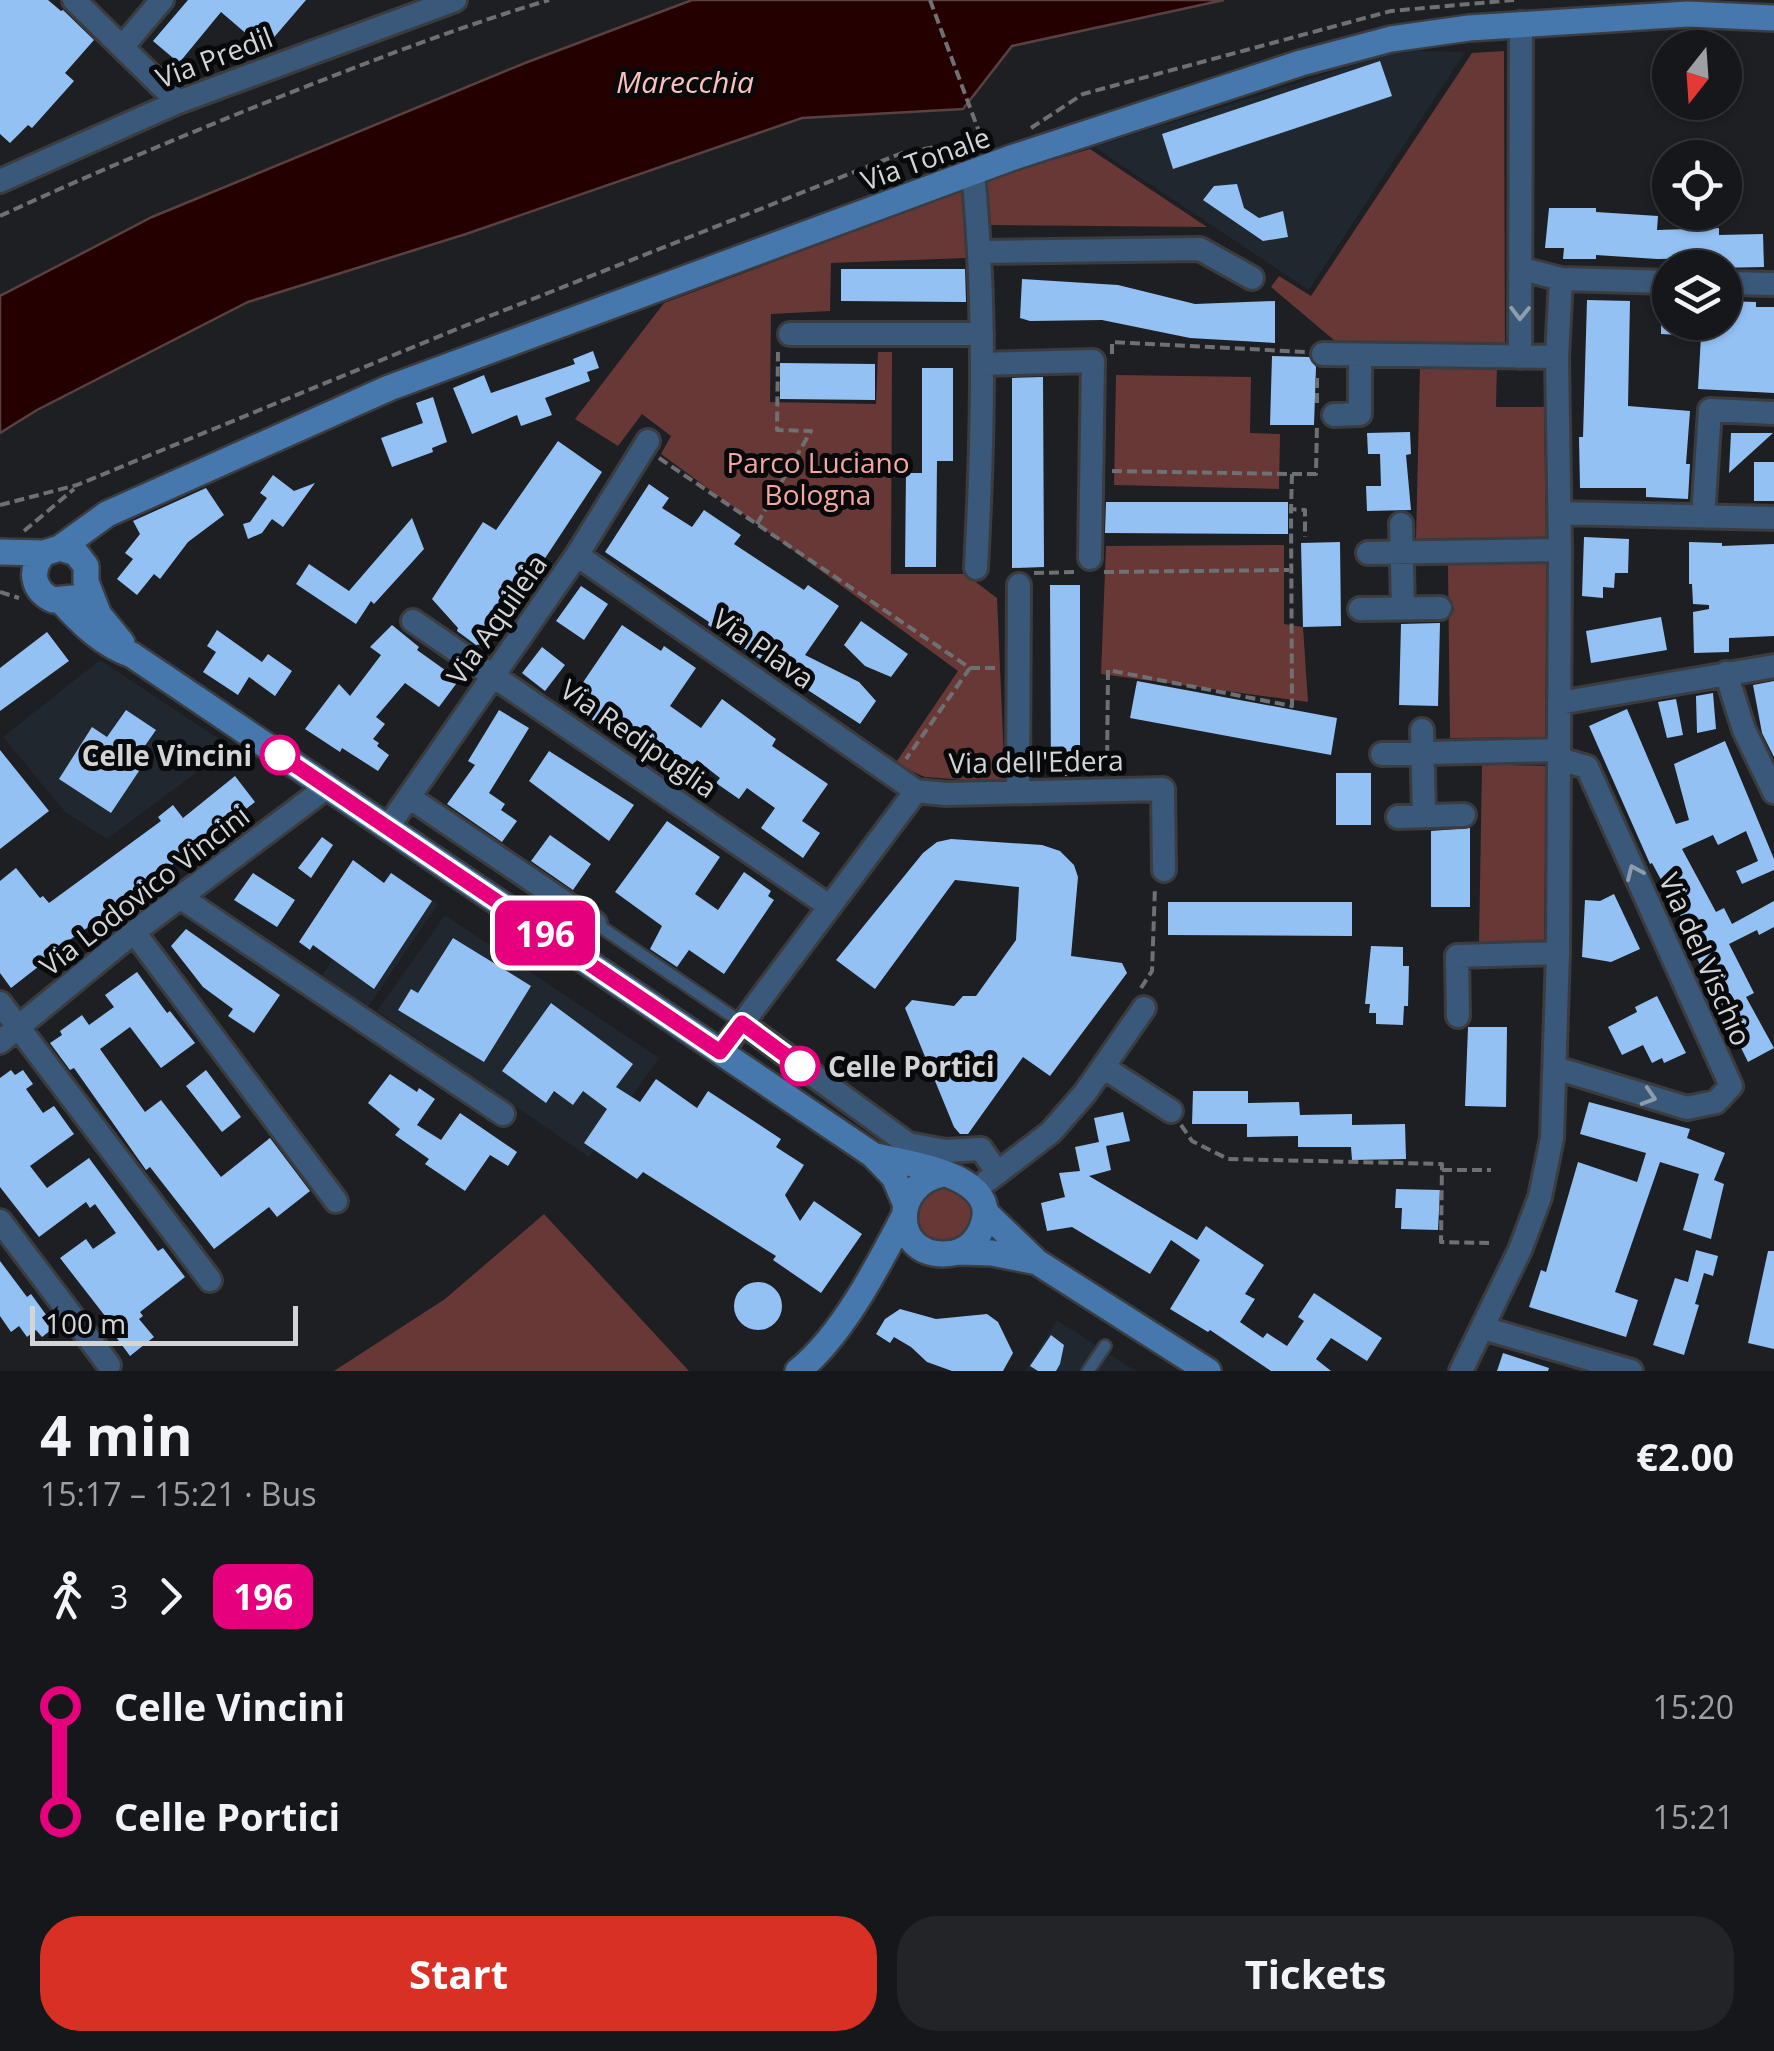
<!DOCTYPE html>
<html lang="en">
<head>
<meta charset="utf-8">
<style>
  :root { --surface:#16171a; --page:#232427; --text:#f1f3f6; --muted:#9e9fa2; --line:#353639; --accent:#d93025 }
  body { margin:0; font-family:"Open Sans",sans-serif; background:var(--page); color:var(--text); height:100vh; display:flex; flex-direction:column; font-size:38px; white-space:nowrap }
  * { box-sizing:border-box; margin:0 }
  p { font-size:32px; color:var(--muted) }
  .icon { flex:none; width:55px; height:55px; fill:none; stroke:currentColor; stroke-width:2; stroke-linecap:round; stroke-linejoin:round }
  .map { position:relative; height:1371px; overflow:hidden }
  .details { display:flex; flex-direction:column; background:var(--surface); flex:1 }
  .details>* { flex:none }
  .badge { padding:0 20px; border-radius:15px; font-size:35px; line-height:65px }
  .needle { width:65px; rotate:197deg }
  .fabs { position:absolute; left:1652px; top:30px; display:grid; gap:20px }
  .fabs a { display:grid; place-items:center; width:90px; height:90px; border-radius:50%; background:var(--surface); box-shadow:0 2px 8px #0004,0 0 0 2px var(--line); font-size:50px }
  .scale { position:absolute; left:30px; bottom:25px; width:268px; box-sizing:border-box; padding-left:10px; border:5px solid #d2d4d6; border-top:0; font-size:28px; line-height:35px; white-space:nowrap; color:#d2d4d6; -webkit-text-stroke:8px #08090a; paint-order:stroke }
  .map>.badge { position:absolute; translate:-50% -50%; box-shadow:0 0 0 5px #fff }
  .legs { display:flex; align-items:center; gap:15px; height:110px; padding:0 40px; font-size:32px }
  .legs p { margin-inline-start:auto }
  .head { display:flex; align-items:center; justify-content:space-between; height:170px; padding:0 40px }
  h1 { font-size:55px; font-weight:700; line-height:75px }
  .button { display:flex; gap:20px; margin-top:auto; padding:20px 40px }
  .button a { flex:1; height:115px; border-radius:40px; background:var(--accent); color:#fff; font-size:40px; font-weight:700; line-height:115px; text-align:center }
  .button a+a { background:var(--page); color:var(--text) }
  ul { padding:0 40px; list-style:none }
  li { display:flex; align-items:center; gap:35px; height:110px; font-size:38px }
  li i { display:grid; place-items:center; width:15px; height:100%; margin:0 12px; background:currentColor }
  li i::after { content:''; width:25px; height:25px; margin:-12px; border:8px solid; border-radius:50%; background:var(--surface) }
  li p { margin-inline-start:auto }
  li:first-child i { background:linear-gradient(#0000 50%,currentColor 0) }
  li:last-child i { background:linear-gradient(currentColor 50%,#0000 0) }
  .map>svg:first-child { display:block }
</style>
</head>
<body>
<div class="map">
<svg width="1774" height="1371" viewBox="0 0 1774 1371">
  <rect width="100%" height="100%" fill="#1d1f22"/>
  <!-- built -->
  <path fill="#20272f" d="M1402 50 1465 52 1309 290 1094 147Z
    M100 660 231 747 107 839 65 812 3 737Z
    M391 872 438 904 368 1007 322 975Z
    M445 915 659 1058 589 1157 377 1011Z
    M1057 1320 1136 1371H1025Z"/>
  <!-- green -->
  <path fill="#673836" d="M1504 51 1505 347 1341 346 1271 287 1279 276 1311 296 1472 53Z
    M1090 149 1207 227 987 225V179Z
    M962 191 966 258 831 263 830 311 771 314 770 402 876 404 878 352H892L891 574H965L997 598 1005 783 925 777 895 764 958 671 661 454 671 436 642 414 618 446 575 419 664 303Z
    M1420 364H1497L1496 407H1544L1546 541H1416Z
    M1116 375 1251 377 1250 433 1280 434 1279 489 1114 485Z
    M1284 545V624L1303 627 1308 702 1101 674 1106 546Z
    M1547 563 1545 737 1450 738 1448 564Z
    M1482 764 1546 766 1544 944 1479 943Z
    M917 1215a27 27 0 1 1 54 0a27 27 0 1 1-54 0Z
    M544 1214 689 1371H334L445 1299Z"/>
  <!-- water -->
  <path fill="#250001" stroke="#594041" stroke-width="2.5" d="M692 0H1224L1012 46 963 109 802 118 466 234 248 302 37 410 0 433V296L152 217 525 63Z"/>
  <!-- building -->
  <path fill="#94c1f4" d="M0 0H48L61 11 63 10 94 40 65 73 74 81 32 128 28 125 10 143 0 134Z
    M188 0H306L264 49 221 12 179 63 153 41Z
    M1380 61 1392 96 1173 169 1162 134Z
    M1237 184 1244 208 1259 218 1283 211 1288 237 1263 241 1203 200 1214 186Z
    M1549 208H1596V212L1658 216 1657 230 1719 228V235L1763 234 1764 267 1717 268 1716 258 1657 259 1596 255V259H1563L1564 248H1545Z
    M841 269H965L966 302 841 301Z
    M1022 279 1118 285 1195 304 1275 301V343L1190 338 1102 320 1030 321 1020 318Z
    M1587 300 1630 301 1628 406 1690 411 1686 464H1690L1688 499 1646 497V488H1580L1579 437H1583Z
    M1725 301 1756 302V307H1774V393L1698 389 1701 336 1661 334V322H1725Z
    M593 351 599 368 587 372 590 381 545 398 552 415 521 426 517 415 472 434 453 388 484 375 491 393 575 364 573 359Z
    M1272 356 1309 357 1316 367 1314 425H1270Z
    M780 363 875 364V400L780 399Z
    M922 368H953V461H937L936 567H905L906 473H922Z
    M1043 377 1044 567 1012 568V378Z
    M433 397 447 442 432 448 433 452 392 467 381 438 423 423 416 403Z
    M1410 432 1411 454 1406 455 1411 510 1367 511 1366 486H1381L1380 454H1368L1367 433Z
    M1731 433H1773L1729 473Z
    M558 441 602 472 489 643 476 645 457 631 458 628 432 599 483 522 496 530Z
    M1754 462H1774V501H1754Z
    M273 475 294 491 315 483 283 527 272 519 262 533 248 539 243 524 250 522 267 498 260 493Z
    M649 484 669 498 662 508 692 527 704 510 741 535 734 544 804 590 808 585 839 606 805 655 859 682 876 701 860 724 708 625 709 622 605 552Z
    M206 488 224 515 188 542 160 579 154 574 137 595 117 579 133 559 125 553 140 534 133 521Z
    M1106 502H1288V534L1105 533Z
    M412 518 424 549 374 604 371 601 356 624 296 584 309 564 349 591Z
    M1584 537 1629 539 1628 573H1615L1614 588 1603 587V598L1582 596Z
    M1340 542 1341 626 1303 627 1301 543Z
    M1689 542 1722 543V546L1774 544V636L1729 638V652L1694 653 1693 612 1709 609V605L1693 604 1692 584H1689Z
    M1050 585H1080V776H1051Z
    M581 586 608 604 584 640 556 621Z
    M1661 617 1667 650 1591 663 1586 631Z
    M861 621 908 654 891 677 865 666 844 645Z
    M1440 623 1438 706 1399 705 1401 624Z
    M392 625 419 647 417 650 459 680 439 707 405 683 376 717 385 724 373 739 379 743 377 746 389 755 378 771 342 748 340 752 305 729 339 684 350 696 381 655 370 647Z
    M622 625 661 651 664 646 696 668 670 706 701 728 722 699 776 739 772 746 828 784 802 821 820 833 803 858 761 828 775 808 747 788 739 799 716 783 720 778 697 760 681 781 648 758 657 746 624 724 621 729 609 722 605 728 582 713 585 709 571 700Z
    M217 630 262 662 268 654 292 671 275 696 249 677 238 695 203 672 216 652 207 646Z
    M47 632 69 661 0 711V668Z
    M542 647 565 665 545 691 522 673Z
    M1137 681 1337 718 1331 755 1130 718Z
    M1774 681V757L1762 733 1753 685Z
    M1713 693 1716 729 1697 733 1696 696Z
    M1676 699 1683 735 1667 738 1658 702Z
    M1627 709 1676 824 1689 820 1674 764 1725 741 1774 859V870L1742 884 1736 871 1758 861 1746 831 1718 845 1713 835 1682 849 1716 912 1724 908 1732 924 1774 901V927L1759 935 1757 930 1729 944 1754 993 1746 997 1774 1048 1748 1062 1682 928 1686 926 1652 863 1650 864 1589 726Z
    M126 710 156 730 137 757 145 762 111 813 59 779 92 727 107 737Z
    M499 710 529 728 489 793 505 804 501 810 517 821 502 842 447 804 475 765 468 761Z
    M0 750 49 811 0 849Z
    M549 751 634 805 609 841 529 781Z
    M1336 773H1371V825H1336Z
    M235 776 255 802 224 826 223 824 132 897 68 941 71 945 54 958 52 956 11 988 0 973V881L16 868 40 898 43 896 49 903 161 821 158 817 173 805 183 818Z
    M667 821 720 857 695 894 718 910 744 872 771 891 768 896 774 900 724 974 689 950 677 967 650 949 662 926 615 892Z
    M1470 828V907H1431V831Z
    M550 835 591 864 573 890 531 861Z
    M322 837 333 845 311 878 298 868Z
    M951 839 1042 845 1060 851 1074 865 1078 877 1071 956 1122 963 1127 973 1050 1076 1023 1057 968 1134H960L954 1127 905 1008 912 1000 954 1006 963 996H976L1016 940 1019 887 955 880 875 989 836 960 923 853 937 842Z
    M353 860 384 883 391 873 432 901 374 989 313 945 310 950 299 942Z
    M253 873 295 900 277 927 234 900Z
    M1614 894 1640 949 1611 962 1582 957 1585 900 1600 901Z
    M1168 902H1352V936L1168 935Z
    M186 929 280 995 254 1033 228 1016 233 1009 203 987 171 946Z
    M453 938 531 986 484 1062 398 1010 411 989 418 993Z
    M1371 946 1403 947V966H1409L1408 1006H1404L1403 1025 1376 1024V1013H1369L1370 1004H1365Z
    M137 972 167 1013 170 1011 195 1043 161 1068 130 1027 100 1049 145 1112 161 1100 221 1177 270 1138 310 1191 277 1217 269 1207 214 1249 150 1167 146 1170 74 1068 70 1070 50 1043 62 1035 60 1031 82 1015 89 1025 114 1007 105 995Z
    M1657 996 1686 1053 1664 1063 1662 1058 1652 1063 1643 1045 1622 1055 1608 1027 1637 1012 1635 1007Z
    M551 1003 633 1064 616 1087 640 1102 656 1079 697 1108 708 1091 781 1139 776 1147 804 1165 785 1195 800 1221 814 1201 862 1234 821 1293 773 1260 776 1256 643 1172 637 1179 584 1143 607 1109 583 1091 573 1105 554 1091 546 1103 502 1071Z
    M1468 1027H1507L1506 1107 1465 1106Z
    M11 1070 15 1075 23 1070 33 1084 26 1089 43 1113 54 1106 74 1134 30 1166 47 1188 89 1158 158 1251 163 1248 185 1277 140 1312 143 1316 139 1319 154 1337 130 1356 116 1337 119 1334 60 1258 86 1239 93 1249 116 1233 95 1204 90 1208 86 1202 39 1237 0 1187V1078Z
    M206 1070 241 1117 222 1132 186 1086Z
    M390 1074 417 1092 419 1088 435 1099 417 1125 441 1140 460 1113 517 1152 508 1166 490 1155 465 1191 425 1164 429 1159 395 1135 400 1129 368 1103Z
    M1193 1091H1248V1103L1299 1102 1300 1115 1352 1114V1125L1405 1124 1406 1159 1352 1160 1351 1147H1298V1136L1247 1137V1124H1192Z
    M1589 1102 1690 1129 1687 1138 1725 1153 1714 1180 1724 1184 1711 1239 1683 1230 1699 1174 1660 1162 1615 1292 1638 1300 1626 1337 1529 1307 1541 1270 1546 1272 1578 1162 1637 1182 1646 1153 1580 1134Z
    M1123 1112 1130 1141 1106 1146 1111 1170 1089 1176 1197 1240 1206 1226 1264 1265 1245 1294 1255 1299 1240 1322 1263 1338 1267 1333 1287 1346 1304 1321 1298 1317 1314 1293 1382 1338 1367 1361 1331 1338 1316 1359 1331 1371H1271L1210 1330 1208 1332 1170 1309 1200 1260 1171 1240 1150 1274 1072 1227 1047 1231 1041 1203 1065 1197 1059 1173 1080 1171 1075 1147 1099 1142 1094 1118Z
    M1396 1189 1440 1190 1438 1230 1401 1229 1402 1208H1395Z
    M1696 1250 1718 1256 1713 1276 1704 1273 1695 1304 1699 1305 1684 1355 1653 1345 1675 1278 1688 1282Z
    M1768 1251H1774V1349L1748 1343Z
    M0 1261 27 1297 31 1294 55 1327 42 1337 36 1330 27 1337 19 1326 11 1332 0 1316Z
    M734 1306a24 24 0 1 1 48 0a24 24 0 1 1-48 0Z
    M900 1309 936 1319 987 1314 998 1322 1013 1353 1003 1371H952L927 1362 911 1347 894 1337 890 1343 876 1334 885 1319Z
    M1051 1335 1064 1345 1060 1364 1056 1371H1038L1030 1366Z
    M1503 1353 1549 1368 1548 1371H1497Z"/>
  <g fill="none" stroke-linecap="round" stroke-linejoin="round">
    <!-- lane casing -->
    <g stroke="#3a3c3f" stroke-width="16">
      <path id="lane" d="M575 953 595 923 742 1023
        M1088 1371 1105 1346"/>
    </g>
    <!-- street casing -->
    <g stroke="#3a3c3f" stroke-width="28">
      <path id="street" d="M74 0 178 102
        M123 46 162 0
        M973 173C986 304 983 436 976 568
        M0 181 178 102 455 0
        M981 252 1200 249 1252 278
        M1522 269 1561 279 1670 282
        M1725 283 1774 284
        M790 334H982
        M1323 354 1557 357
        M1520 357 1521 23
        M983 364 1093 361 1090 558
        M1334 415 1360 414V355
        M1560 513 1774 518
        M1703 516 1710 410 1774 413
        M1401 524 1403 608
        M1368 553 1560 550
        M577 555 916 791 946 794 1163 789 1164 870
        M1360 609 1440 608
        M413 621 829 906
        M1726 673 1744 730 1774 792
        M1559 703 1774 666
        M1422 730 1424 816
        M1382 754 1558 750
        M1018 792 1019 585
        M409 797 595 923
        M1398 817 1464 815
        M388 827 577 555 648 441
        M180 897 503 1114
        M134 932 336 1201
        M0 1003 210 1280
        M1458 1016 1457 956 1558 953
        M742 1023 908 1144 946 1151 981 1149 997 1172
        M0 1042 134 932 327 787
        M721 1052 916 791
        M1103 1067 1171 1111
        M1556 1068 1687 1108 1716 1102 1731 1086 1587 767 1559 759
        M987 1181 1051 1132 1085 1093 1144 1008
        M0 1221 109 1365
        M1483 1328 1631 1371
        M1461 1371 1520 1250 1540 1197 1552 1138 1558 953 1560 550 1557 357 1561 279"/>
    </g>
    <!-- secondary casing -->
    <g stroke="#3a3c3f" stroke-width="30">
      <path id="secondary" d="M60 548 107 514 389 388 1011 158 1301 63 1391 39 1469 28 1688 14 1774 18
        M0 552 44 553 60 548 76 553 86 566V582L99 615 122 643
        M44 553C29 570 32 590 53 600L73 598
        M61 601C82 624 102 644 132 655L873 1155 894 1177 905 1203
        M873 1155C908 1165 1009 1174 980 1232 973 1246 959 1254 943 1254 892 1254 891 1184 943 1174
        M985 1212 1037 1262 1208 1371
        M958 1252 992 1253 1037 1262
        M798 1371C842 1336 878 1266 904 1216"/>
    </g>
    <!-- path -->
    <path stroke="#6e7073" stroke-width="4" stroke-dasharray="10 5" stroke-linecap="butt" d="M930 0 984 145
      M1031 128 1083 94 1391 11 1514 0
      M0 216C93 173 187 134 282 96 371 61 458 27 549 0
      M1112 354V342L1306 352
      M1317 403V373
      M659 458 970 668 906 759
      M1112 471 1292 474 1291 509
      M1292 474H1316L1317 423
      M0 505 77 485 462 327 902 153 947 145 970 149
      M757 524 811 431 777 430 778 352
      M24 531 74 489
      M1104 572 1289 570
      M1034 573 1075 572
      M0 592 19 598
      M970 668H1000
      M1107 770 1108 670 1292 706 1291 509 1305 510V537
      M1141 988 1152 971 1155 887
      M1181 1125 1192 1141 1228 1159 1442 1164 1441 1242 1489 1243
      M1442 1170H1491"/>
    <!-- lane -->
    <use href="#lane" stroke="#3a5879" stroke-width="11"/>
    <!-- street -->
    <use href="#street" stroke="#3a5879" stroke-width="22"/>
    <!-- secondary -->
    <use href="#secondary" stroke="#4677ad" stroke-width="25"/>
  </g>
  <!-- one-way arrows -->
  <defs><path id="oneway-chevron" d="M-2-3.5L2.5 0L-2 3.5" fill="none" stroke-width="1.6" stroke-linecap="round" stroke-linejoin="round" transform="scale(2.5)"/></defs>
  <g stroke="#8e9cac">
    <use href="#oneway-chevron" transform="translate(1520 313) rotate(91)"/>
    <use href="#oneway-chevron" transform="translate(1634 872) rotate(-114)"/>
    <use href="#oneway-chevron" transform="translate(1649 1097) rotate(17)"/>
  </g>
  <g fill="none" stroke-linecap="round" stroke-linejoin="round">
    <!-- line-1 casing -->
    <g stroke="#fff" stroke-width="22">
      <path id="line-1" d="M280 755 720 1052 742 1023 800 1066"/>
    </g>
    <!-- line-1 -->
    <use href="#line-1" stroke="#e6007e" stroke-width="15"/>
  </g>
  <!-- markers -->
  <g fill="#fff" stroke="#e6007e" stroke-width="5">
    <circle cx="280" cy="755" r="18"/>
    <circle cx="800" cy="1066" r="18"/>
  </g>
  <g text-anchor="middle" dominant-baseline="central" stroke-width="10" stroke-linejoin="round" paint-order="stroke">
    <!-- street labels -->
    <g font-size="28" fill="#d2d4d6" stroke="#08090a">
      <text transform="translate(214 57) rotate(-21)">Via Predil</text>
      <text transform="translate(925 158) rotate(-20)">Via Tonale</text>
      <text transform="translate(496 619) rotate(-55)">Via Aquileia</text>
      <text transform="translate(764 648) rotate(35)">Via Plava</text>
      <text transform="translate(639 738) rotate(35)">Via Redipuglia</text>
      <text transform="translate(1036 761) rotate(-1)">Via dell'Edera</text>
      <text transform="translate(144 890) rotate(-38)">Via Lodovico Vincini</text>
      <text transform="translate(1706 959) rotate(66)">Via del Vischio</text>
    </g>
    <!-- park labels -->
    <g font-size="28" fill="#f5a6a1" stroke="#08090a">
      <text x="818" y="462">Parco Luciano<tspan x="818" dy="32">Bologna</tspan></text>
    </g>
    <!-- stop labels -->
    <g font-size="28" font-weight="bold" fill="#d2d4d6" stroke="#08090a" text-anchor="end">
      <text x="252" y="755">Celle Vincini</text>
      <text x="828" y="1066" text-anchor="start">Celle Portici</text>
    </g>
    <!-- water labels -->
    <g font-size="30" font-style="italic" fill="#fdc0bc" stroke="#08090a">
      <text x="685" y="81">Marecchia</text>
    </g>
  </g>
</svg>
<div class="fabs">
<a><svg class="needle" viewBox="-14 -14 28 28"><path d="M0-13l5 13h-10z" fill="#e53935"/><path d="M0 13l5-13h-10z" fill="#9e9fa2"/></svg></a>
<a><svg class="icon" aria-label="locate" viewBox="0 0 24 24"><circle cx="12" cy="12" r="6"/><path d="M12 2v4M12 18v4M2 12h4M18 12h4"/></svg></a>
<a><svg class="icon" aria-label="layers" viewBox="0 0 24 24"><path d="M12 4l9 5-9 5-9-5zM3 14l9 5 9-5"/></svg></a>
</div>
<div class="scale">100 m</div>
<b class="badge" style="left:545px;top:933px;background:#e6007e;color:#fff">196</b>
</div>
<section class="details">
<div class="head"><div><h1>4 min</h1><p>15:17 – 15:21 · Bus</p></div><b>€2.00</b></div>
<div class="legs"><svg class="icon" aria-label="walk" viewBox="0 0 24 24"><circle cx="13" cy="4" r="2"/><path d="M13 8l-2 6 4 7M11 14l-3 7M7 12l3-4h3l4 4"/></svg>3<svg class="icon" aria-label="forward" viewBox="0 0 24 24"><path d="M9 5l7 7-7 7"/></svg><b class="badge" style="background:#e6007e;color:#fff">196</b></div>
<ul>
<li><i style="color:#e6007e"></i><b>Celle Vincini</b><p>15:20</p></li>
<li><i style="color:#e6007e"></i><b>Celle Portici</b><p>15:21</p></li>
</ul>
<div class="button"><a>Start</a><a>Tickets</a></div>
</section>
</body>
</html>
